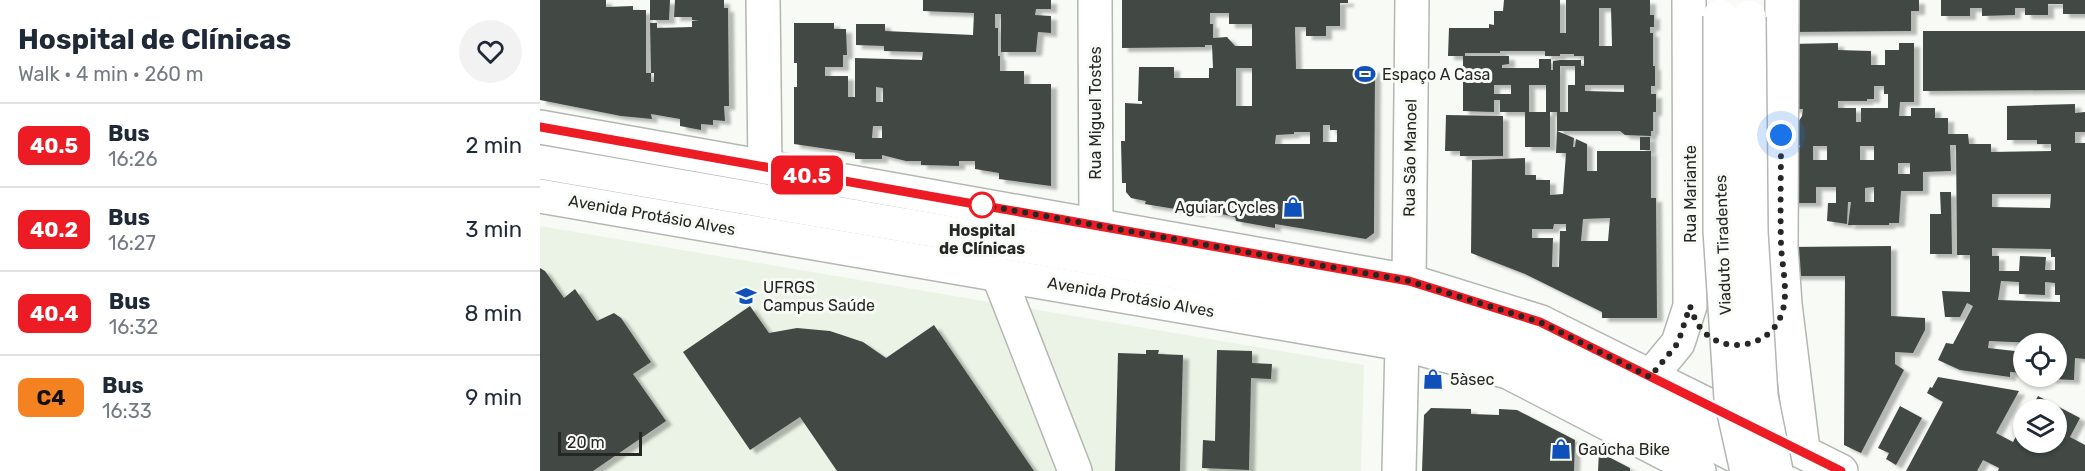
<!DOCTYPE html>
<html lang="en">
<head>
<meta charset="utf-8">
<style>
  :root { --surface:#fff; --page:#f2f2f3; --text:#1f2937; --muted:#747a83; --line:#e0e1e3 }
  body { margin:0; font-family:Rubik,sans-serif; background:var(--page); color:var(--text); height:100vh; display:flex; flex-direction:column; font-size:22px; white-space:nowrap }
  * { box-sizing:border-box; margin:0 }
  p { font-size:20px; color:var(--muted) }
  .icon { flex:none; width:33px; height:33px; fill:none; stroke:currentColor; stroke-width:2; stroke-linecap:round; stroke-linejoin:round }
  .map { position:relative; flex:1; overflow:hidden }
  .sheet { display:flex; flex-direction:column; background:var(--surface); width:540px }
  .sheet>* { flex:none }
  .badge { padding:0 12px; border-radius:9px; font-size:21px; line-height:39px }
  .buttons { position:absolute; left:1473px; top:333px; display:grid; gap:12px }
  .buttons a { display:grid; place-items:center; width:54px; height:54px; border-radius:50%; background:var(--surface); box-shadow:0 2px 4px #0004; font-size:30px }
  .scale { position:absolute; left:18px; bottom:15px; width:84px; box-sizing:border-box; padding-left:6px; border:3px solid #262725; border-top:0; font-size:16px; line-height:21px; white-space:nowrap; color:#262725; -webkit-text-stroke:4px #f8fbf5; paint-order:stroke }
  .you { position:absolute; width:30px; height:30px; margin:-15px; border:4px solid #fff; border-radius:50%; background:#1a73e8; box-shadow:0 0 0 9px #1a73e833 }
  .map>.badge { position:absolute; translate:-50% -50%; box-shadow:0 0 0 3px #fff }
  .round { display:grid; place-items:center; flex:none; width:63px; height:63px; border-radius:32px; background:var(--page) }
  .headline { display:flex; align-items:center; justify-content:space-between; height:102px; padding:0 18px }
  h1 { font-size:28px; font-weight:700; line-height:45px }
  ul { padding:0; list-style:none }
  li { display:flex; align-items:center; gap:18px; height:84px; padding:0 18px; border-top:2px solid var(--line) }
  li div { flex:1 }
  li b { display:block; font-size:22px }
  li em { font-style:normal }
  li .badge { min-width:66px; font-weight:700; text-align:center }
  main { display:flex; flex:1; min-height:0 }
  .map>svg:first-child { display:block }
</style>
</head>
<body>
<main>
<section class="sheet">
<div class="headline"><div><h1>Hospital de Clínicas</h1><p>Walk · 4 min · 260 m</p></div><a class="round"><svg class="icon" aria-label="heart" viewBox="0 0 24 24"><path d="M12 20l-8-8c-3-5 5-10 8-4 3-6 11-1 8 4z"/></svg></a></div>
<ul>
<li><span class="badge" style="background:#ed1c24;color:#fff">40.5</span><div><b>Bus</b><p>16:26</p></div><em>2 min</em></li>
<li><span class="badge" style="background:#ed1c24;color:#fff">40.2</span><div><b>Bus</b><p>16:27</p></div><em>3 min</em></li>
<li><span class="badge" style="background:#ed1c24;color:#fff">40.4</span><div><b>Bus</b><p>16:32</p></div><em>8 min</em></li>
<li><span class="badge" style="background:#f58220;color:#111">C4</span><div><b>Bus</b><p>16:33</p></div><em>9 min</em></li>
</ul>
</section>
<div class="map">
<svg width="1545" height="471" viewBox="0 0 1545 471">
  <defs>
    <filter id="shadow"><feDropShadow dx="6" dy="4" stdDeviation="1.5" flood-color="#0004"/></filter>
  </defs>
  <rect width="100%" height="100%" fill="#f8fbf5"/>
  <!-- built -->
  <path fill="#ebf3e6" d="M0 226 824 365 821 471H0Z"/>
  <!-- building -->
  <path fill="#424844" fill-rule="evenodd" filter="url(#shadow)" d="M0 0H66V7L93 6V10H106V73H111V82H114V73H111L110 23H117V28L152 27V21L159 20H152V17H134L135 0H184V8H188L189 106H184L185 121 173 120V125L161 124V130L140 126V119L111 114 112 119 81 116 0 100Z
    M110 0H130L129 20H110Z
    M383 0H511V9H496L495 15 511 16V33L498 32 496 52H461V14H455V28H458V56H460V71H484V84H511V186L459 179V173L435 169V161H419V166L381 165V161H366L342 155V159H315V153L254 144V87H257V63H254V23H294V29H306L307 55H303V67H285V76H308V97H315V58L382 60 383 52 344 51V46L316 45V24H345V31L433 35 434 13 383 11ZM336 87 343 88V102H336ZM333 126H342V138H332Z
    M582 0H808V3H800V26H786V36H766V27H755L756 69H835L834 233 826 239 735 224V228L696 221 695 217 663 210H659V213L605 204 606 201 591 198 586 192V183H582L581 141H585V103L602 104V101H598L599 67H634V78H669V68H673L672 45H665V47L582 48ZM670 13H689V24H712V46H695L687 37 673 38V24H670ZM696 68H712V106H696ZM783 125H790V130H797V142H783ZM754 132H770V144H735L736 135 754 134Z
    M964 0H1020V33H1026V0H1110V15H1114V27H1110V33H1113V66H1115V86H1111V94H1116V112H1113V131H1111V136L1085 135 1080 131H1017V112H1010V147H985V112H960V100H954V112L923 111V56H908L909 28H949V24L954 25V11H963ZM1059 8H1071L1072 46H1059ZM960 51H1005V56H1020V54H1034V56H1044V66H1041V60H1020L1013 61V70H1011V59H999V68H962V65L969 64V56H925V53H960ZM1020 66H1035V85H1028V112H1020ZM954 85H971V94H954ZM989 85H1006V112H989ZM1045 85H1084V92L1045 91Z
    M1250 0H1379V11H1371V31L1250 32Z
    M1401 0H1545V14H1523V4H1508V15H1485V8H1475V15L1442 16V8H1430V16H1401Z
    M1383 31H1545V90L1383 91Z
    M1298 43V50L1331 51V65H1345V50H1359V43H1374V102H1360L1359 116H1371V108H1395V118H1408V134H1428L1429 144H1451V152L1511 151V144H1497V140H1467V106L1535 104V113L1545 112V132H1535V143H1545V359L1535 358 1534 380 1510 379V376H1516V344L1449 341 1448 348 1484 352V373L1470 372V377L1420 370 1398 360 1406 343 1413 344 1433 306 1427 303 1420 317H1405L1402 291 1430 292V255H1417L1416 145H1410L1411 171 1383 172V191H1361L1359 223H1349V225H1308L1311 202H1308L1307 224 1287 221 1288 203H1296V187H1276V203H1249V147H1260L1258 143 1257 124 1262 116 1263 109H1250L1251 44ZM1334 86H1344V94H1348V108H1321V122H1316V108H1298V101H1327V99H1334ZM1273 146H1287V160H1273ZM1320 146H1334V160H1320ZM1358 163H1370V174H1358ZM1334 187V202H1325V188ZM1452 194H1511L1510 208 1452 207ZM1452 248 1511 249V257H1515V270H1505L1506 257 1480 256 1479 271H1459V256H1452ZM1461 281 1479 282V294L1505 295V282L1515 283V295H1520V302L1458 300Z
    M906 115 963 116V156H920V151H905Z
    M1017 131 1034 138 1033 147H1035L1036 139 1047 144V171H1057V151H1111V198H1116L1117 318H1062V312L985 274 931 253 932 160 985 158V175H996V180H1010V195L1023 194 1026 153H1016ZM1070 218 1068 241H1041L1043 219ZM1014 224H1026V231H1020L1019 267H1012L1013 238H992V229H1013Z
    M1100 137H1110V150H1100Z
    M1400 192H1411L1412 254H1390V214H1401Z
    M1351 246V316L1385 318V330L1373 353 1355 352V364L1364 370 1321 453 1304 445 1305 276H1249V247Z
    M0 268 5 271 24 298 35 289 57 321 74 313 81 318 111 362 93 374 126 421 53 471H0Z
    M210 306 229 333 257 328 290 331 323 342 346 358 394 325 494 471H297L260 417 210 450 143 352Z
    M606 350H619L618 354 643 355 640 471H575L578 353 606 354Z
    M677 350 712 351V363L732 364 731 379 711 378 709 470 662 468 663 440 675 441Z
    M1398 377 1479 391 1456 433 1473 442 1484 422V442H1516V410H1490L1498 396 1540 418 1530 437 1545 445V471H1458L1459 468 1443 460 1437 471H1366L1403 402 1387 393 1390 387 1392 388Z
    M1360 406 1382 418 1356 465 1346 459 1349 453 1338 448Z
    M891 408 931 409V414L959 415V409L977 410 1035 440 1034 471H882L884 415Z
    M1059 452 1090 468V471H1058Z"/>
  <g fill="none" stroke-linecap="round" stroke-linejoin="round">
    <!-- minor casing -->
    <g stroke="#b3b7b1" stroke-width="36">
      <path id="minor" d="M223 0 225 167
        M555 0 556 225
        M0 162 866 312 984 347 1225 471
        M458 274 535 471
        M840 280 869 281 872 0
        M837 336 862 344 859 471"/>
    </g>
    <!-- major casing -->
    <g stroke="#b3b7b1" stroke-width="36">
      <path id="major" d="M1242 0 1241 247 1245 304 1263 450
        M0 127 869 281 1001 322 1301 471
        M0 196 862 344 968 372 1159 471
        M1110 377 1138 343 1150 306 1149 0"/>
    </g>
    <!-- minor -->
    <use href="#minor" stroke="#fff" stroke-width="33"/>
    <!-- major -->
    <use href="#major" stroke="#fff" stroke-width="33"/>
    <!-- major-bridge casing -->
    <g stroke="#b3b7b1" stroke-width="36" stroke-linecap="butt">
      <path id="major-bridge" d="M1180 16V230L1191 399 1207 471
        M1209 17 1211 231 1221 396 1236 471"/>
    </g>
    <!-- major-bridge -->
    <use href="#major-bridge" stroke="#fff" stroke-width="33"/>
  </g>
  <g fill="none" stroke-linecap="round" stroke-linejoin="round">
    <!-- line casing -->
    <g stroke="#fff" stroke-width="14">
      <path id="line" d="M0 127 869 281 1000 322 1301 471"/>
    </g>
    <!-- line -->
    <use href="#line" stroke="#ed1c24" stroke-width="9"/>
    <!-- walk -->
    <path stroke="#262725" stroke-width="6" stroke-dasharray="0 10.8" d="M442 205 437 204 869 281 1000 322 1110 377 1138 343 1150 306C1153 315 1156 323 1163 331 1185 354 1227 348 1240 318 1250 297 1242 268 1241 245 1240 208 1241 171 1241 135"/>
  </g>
  <!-- icons -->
  <defs>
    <g id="stadium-bare" transform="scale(1.62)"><path d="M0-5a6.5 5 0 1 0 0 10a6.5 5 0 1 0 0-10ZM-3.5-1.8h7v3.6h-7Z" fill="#1050bb" stroke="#f8fbf5" stroke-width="2.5" paint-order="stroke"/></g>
    <g id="shop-bare" transform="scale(1.62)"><path d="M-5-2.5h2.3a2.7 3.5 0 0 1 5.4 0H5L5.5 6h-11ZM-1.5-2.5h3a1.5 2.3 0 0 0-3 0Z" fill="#1050bb" stroke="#f8fbf5" stroke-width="2.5" paint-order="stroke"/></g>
    <g id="university-bare" transform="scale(1.62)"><path d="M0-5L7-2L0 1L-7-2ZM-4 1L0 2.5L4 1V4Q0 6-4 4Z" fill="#1050bb" stroke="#f8fbf5" stroke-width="2.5" paint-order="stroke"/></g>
  </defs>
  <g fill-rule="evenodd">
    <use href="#stadium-bare" x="825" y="74"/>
    <use href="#shop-bare" x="753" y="207"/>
    <use href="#university-bare" x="206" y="296"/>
    <use href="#shop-bare" x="893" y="379"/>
    <use href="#shop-bare" x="1021" y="449"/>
  </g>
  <!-- markers -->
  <circle fill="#fff" stroke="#ed1c24" stroke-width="3" cx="442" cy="205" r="12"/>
  <g text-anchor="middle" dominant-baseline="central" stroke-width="6" stroke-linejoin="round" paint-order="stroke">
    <!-- poi labels -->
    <g font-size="16" fill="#262725" stroke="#f8fbf5" text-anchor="start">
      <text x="842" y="74">Espaço A Casa</text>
      <text x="736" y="207" text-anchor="end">Aguiar Cycles</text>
      <text x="223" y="287">UFRGS<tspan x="223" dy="18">Campus Saúde</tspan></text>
      <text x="910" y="379">5àsec</text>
      <text x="1038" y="449">Gaúcha Bike</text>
    </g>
    <!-- street labels -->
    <g font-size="16" fill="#262725" stroke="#f8fbf5">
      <text transform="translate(555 113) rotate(-90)">Rua Miguel Tostes</text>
      <text transform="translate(870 158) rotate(-89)">Rua São Manoel</text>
      <text transform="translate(1150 194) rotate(-90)">Rua Mariante</text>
      <text transform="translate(112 215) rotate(10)">Avenida Protásio Alves</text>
      <text transform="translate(1183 245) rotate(-92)">Viaduto Tiradentes</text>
      <text transform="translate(591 297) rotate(10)">Avenida Protásio Alves</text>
    </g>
    <!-- stop labels -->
    <g font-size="16" font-weight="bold" fill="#262725" stroke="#f8fbf5">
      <text x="442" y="230">Hospital<tspan x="442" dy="18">de Clínicas</tspan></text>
    </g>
  </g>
</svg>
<div class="buttons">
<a><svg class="icon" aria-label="locate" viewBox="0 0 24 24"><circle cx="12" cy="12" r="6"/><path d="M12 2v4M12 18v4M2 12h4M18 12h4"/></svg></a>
<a><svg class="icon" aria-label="layers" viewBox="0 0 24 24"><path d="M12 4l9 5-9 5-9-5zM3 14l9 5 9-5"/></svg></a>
</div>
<div class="scale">20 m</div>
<div class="you" style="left:1241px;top:135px"></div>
<b class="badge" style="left:267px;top:175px;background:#ed1c24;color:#fff">40.5</b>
</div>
</main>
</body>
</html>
